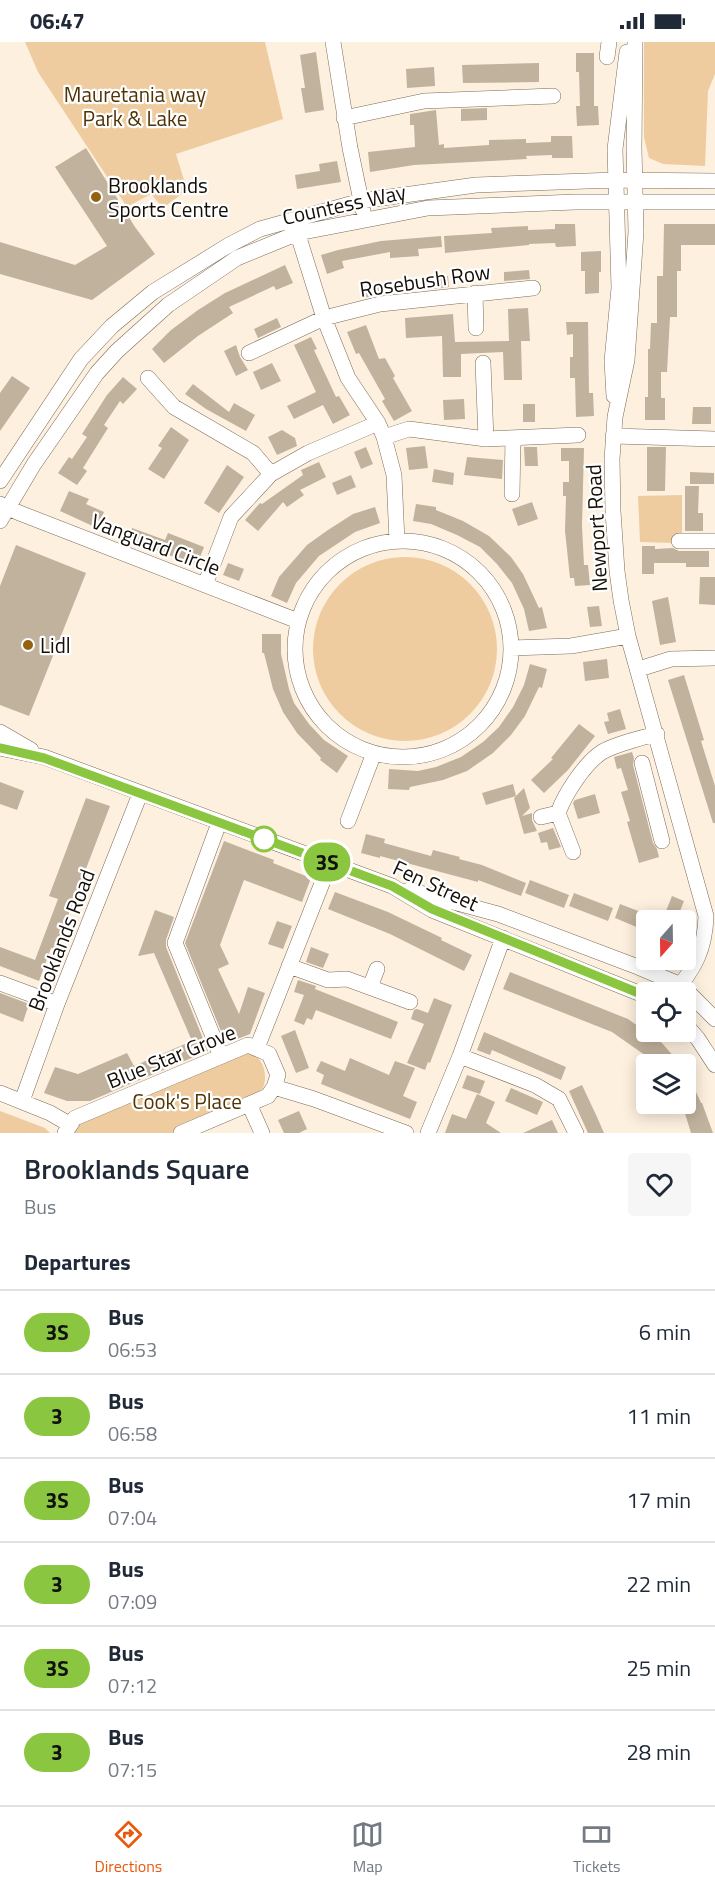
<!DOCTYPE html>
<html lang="en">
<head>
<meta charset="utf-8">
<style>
  :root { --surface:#fff; --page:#f6f6f7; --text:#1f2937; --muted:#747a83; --line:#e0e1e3; --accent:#ea580c }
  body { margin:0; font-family:"Titillium Web",sans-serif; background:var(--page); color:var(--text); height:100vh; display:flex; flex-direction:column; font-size:22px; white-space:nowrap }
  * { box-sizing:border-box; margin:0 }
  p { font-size:20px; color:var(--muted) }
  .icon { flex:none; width:33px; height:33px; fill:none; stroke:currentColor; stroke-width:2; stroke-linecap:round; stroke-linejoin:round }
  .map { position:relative; height:1091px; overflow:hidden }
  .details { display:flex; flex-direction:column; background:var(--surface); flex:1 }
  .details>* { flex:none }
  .badge { padding:0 12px; border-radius:20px; font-size:21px; line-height:39px }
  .needle { width:39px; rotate:200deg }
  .fabs { position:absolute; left:636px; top:868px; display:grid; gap:12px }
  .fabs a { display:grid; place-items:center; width:60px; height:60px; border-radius:6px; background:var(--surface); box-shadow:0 3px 15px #0003; font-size:30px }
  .map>.badge { position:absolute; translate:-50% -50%; box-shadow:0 0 0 3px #fff }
  h2 { padding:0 24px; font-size:22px; line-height:54px }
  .round { display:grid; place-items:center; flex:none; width:63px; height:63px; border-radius:6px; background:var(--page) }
  .summary { display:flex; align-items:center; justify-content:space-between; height:102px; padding:0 24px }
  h1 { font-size:28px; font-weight:600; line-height:45px }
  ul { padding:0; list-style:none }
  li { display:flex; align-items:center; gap:18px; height:84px; padding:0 24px; border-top:2px solid var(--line) }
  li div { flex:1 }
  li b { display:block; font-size:22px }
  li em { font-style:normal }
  li .badge { min-width:66px; font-weight:700; text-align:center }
  .status { display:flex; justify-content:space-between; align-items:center; height:42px; padding:0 30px; background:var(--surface); direction:ltr }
  .status svg { height:16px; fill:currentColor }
  .tabs { display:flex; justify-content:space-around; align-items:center; height:84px; border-top:2px solid var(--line); background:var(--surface); font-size:16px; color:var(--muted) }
  .tabs a { display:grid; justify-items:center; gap:3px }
  .tabs .on { color:var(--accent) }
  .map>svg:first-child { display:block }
</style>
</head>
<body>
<div class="status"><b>06:47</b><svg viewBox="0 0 49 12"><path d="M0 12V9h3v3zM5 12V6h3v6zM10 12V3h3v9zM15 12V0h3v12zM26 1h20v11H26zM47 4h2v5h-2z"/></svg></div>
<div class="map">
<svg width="715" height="1091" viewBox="0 0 715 1091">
  <rect width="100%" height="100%" fill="#fdf0df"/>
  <!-- green -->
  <path fill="#eecc9f" d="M25 0H265L283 77 176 112 187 148 163 166 151 152 127 165 38 30Z
    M644 0H715V32L708 49 705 124 663 122 649 116 644 95Z
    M682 453V495L675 501 640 500 638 454Z
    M313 607a92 92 0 1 1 184 0a92 92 0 1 1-184 0Z
    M241 1009C248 1011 255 1012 259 1017 268 1028 267 1049 255 1056L173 1091H71L79 1077Z
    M0 1069 45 1086 50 1091H0Z"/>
  <!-- building -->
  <path fill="#c1b29d" d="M316 10 324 68 305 71 301 46H305L300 13Z
    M576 11H594V64H598L599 83 577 84 576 64H580L579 30H576Z
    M539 21V40L463 41 462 23Z
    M434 25 435 44 407 46 406 27Z
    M487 66V78L461 79V67Z
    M436 68 439 103 444 102V106L489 103V98L526 97V101L551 100V94H572L573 116H552V113L526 114 527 117 414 123 370 130 368 110 415 105 414 83H410V72Z
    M86 106 135 185 155 212 92 258 0 232V200L75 223 107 204 55 125Z
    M337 119 341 140 297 147 295 133 320 129 319 122Z
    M555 182H575L576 204 556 205 555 201 529 202V203L445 211 444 194 492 191 491 186 528 184V188L555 187Z
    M664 182H715V203H681V229H677V275H670L667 330H661V356H665V378H645V355H648V307H650L651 281H657V234H663Z
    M441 194 442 205 418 207 419 214 390 216V210L342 219 344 226 327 232 321 213 338 208 381 199Z
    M601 209V230H599V251L585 252V229H581V210Z
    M285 223 293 241 276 248 274 244 229 265 233 271 198 294 164 321 152 307 171 288 198 268 225 251Z
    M529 228 530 237 504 239V230Z
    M448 234 449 245 425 248 424 236Z
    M384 242 386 252 362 256 360 246Z
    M528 266 530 299H521L522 338H504L503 310 461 312V335H443L442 294 406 296 405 276 453 272 455 300 509 299 508 267Z
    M277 276 281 285 258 296 254 287Z
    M566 280H588L589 351H593L594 374 576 375 575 336H570V315H573V292L567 293Z
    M366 283 379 317 385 316 395 334 393 336 412 369 394 379 382 359 385 357 359 311 356 312 347 290Z
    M311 295 317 307 314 308 336 355 339 354 350 373 333 382 323 363 294 377 287 364 316 350 294 303Z
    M236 303 240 315 248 328 236 334 224 309Z
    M272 321 281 339 261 348 253 330Z
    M12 334 30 346 0 389V351Z
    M123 335 137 347 123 362 120 359 104 383 108 386 83 426 87 429 77 443 58 431 69 415 72 417 87 395 82 392 107 353Z
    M193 342 229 370 234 361 255 373 246 389 206 367 185 352Z
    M464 357 465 377 444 378 443 358Z
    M523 362H535V380H523Z
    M693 365H711V382H692Z
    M171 385 189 398 164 437 148 427 162 406 158 404Z
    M282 388 295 396 297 404 277 413 268 395Z
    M425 404 428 426 409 428 406 406Z
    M366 405 373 422 361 427 354 410Z
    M524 405H537L538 424H525Z
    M647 405H666L665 449H647Z
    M561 406H584L582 484 584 523H588L590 543 575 544 574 536H570L565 489 566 454H563V440H569V419H561Z
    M467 415 503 418 502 437 464 433Z
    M319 420 326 435 300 448 304 453 287 465 283 460 258 489 245 478 260 461 262 462 303 433 301 428Z
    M227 423 244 435 219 471 204 461Z
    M434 427 454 431 453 443 432 440Z
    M690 430 714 431V442H690Z
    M351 433 356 445 337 453 332 441Z
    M685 444H699L698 471H703V489H685Z
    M69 449 89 457 86 462 104 470 97 486 60 469Z
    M532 460 538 477 518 484 512 467Z
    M416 462 436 465V468L463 479 489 494 511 515 523 532 539 566 542 565 547 586 529 589 524 567 512 541 497 522 480 505 457 493 431 482 413 479Z
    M375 465 380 481 355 490 319 514 296 541 287 561 271 554 279 535 307 503 328 488 353 472Z
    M132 486 165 498 168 491 204 505 197 523 127 498Z
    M16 503 86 531 29 674 0 663V544Z
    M642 504H655V507L673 506 679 509H709V525H686V521H654V532H642Z
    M228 521 244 527 239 539 223 533Z
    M700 535H715V563L699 562Z
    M668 555 676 600 660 603 652 559Z
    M599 564 602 584 590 585 587 565Z
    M262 592H281V612L289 647 294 661 309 682 324 698 348 714 337 731 320 718 321 716 297 691 283 670 273 647 264 611H262Z
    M607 617 609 636 585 639 583 620Z
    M530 622 547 627 542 646 539 645 525 674 511 693 493 711 467 729 443 738 410 745 409 748 388 747 389 727 418 729 436 725 461 715 483 700 499 685 513 665 524 643Z
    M684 633 704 698 701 699 715 744V781H713L668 638Z
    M620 667 626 687 608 692 604 680 609 679 607 671Z
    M579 682 595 694 568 728 544 751 531 738 553 717 551 716Z
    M632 710 634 716 633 723 653 801 657 807 659 815 639 821 627 780 630 779 621 750 628 748 621 726 617 727 614 715Z
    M0 740 24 749 17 768 0 762Z
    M513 742 516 754 524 746 530 766 522 774 532 771V778L537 789 524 792 514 756 516 754 486 763 482 751Z
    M595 752 600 771 578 777 573 761 575 758Z
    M86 756 110 764 66 879 68 880 57 908 51 906 39 939 0 924V905L35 918 58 857 49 854Z
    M553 786 561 805 549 808 547 800 541 801 538 791Z
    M366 792 385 797 384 801 431 814 433 808 460 815 459 817 482 823 526 841 521 854 478 838V840L380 814V816L361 811Z
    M224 799 274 818 273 821 311 836 302 860 244 838 220 903 229 922 218 927 239 972 248 945 265 951 250 992 235 998 234 995 225 999 185 901Z
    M530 838 569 853 564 866 525 851Z
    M335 850 388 870 442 896 441 898 472 913 464 929 390 892 328 867Z
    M574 851 613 866 608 879 569 864Z
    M672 854 684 859 676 879H662Z
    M620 862 646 872V889L615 876Z
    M155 868 174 875 166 898V905L208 1009 90 1059H67L44 1051 55 1025 78 1032 127 1011 134 1024 192 999 154 911 138 914Z
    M277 879 292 884 283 907 268 902Z
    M311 905 329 912 323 926 306 920Z
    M510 930 628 977 662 1001 681 1023H659L612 990 503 947Z
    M298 938 316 944 315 947 398 980 391 997 316 968 312 978 307 976 304 983 294 979 304 953 294 950Z
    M0 951 29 962 23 980 0 971Z
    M434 956 452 963 430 1021 428 1020 425 1028 407 1021 424 982 411 977 414 968 417 967 428 971Z
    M295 988 309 1026 296 1031 281 994Z
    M484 990 566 1025 561 1038 492 1008 490 1013 477 1008Z
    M350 1016 389 1033 395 1019 415 1026 403 1054 417 1060 410 1077 321 1042 324 1033 316 1029 321 1019 345 1029Z
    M686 1028 701 1061H702L713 1091H691L682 1062H686Z
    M467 1033 485 1039 480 1052 462 1046Z
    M582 1043 597 1075 604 1091H588L569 1049Z
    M511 1046 543 1060 537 1073 505 1059Z
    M477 1052 495 1060 486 1081 501 1091H445L452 1072 466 1077Z
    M299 1069 307 1087 299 1091H284L278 1078Z
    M552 1078 558 1091H523Z"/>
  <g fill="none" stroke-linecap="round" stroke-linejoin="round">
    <!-- minor casing -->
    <g stroke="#7b6c59" stroke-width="16">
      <path id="minor" d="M333 0 350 106 363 168
        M635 0 634 106 636 190 627 318 615 375 612 417 613 469 617 529 621 558 628 594 706 874C705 908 695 924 675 951
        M607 15 609 0
        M344 76 424 59 553 54
        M295 183 324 276 348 336 378 381 384 395 394 433 397 499
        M475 251 476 286
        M249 311 324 276 380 262 533 246
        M483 321 486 397
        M148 336 174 365 253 411 271 432
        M614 354 612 319 619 246 615 107 627 10
        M613 394 715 397
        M384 395 409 387 486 397 578 393
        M0 439 81 317 112 284 153 250 229 203 260 187 361 159 476 143 616 138 715 139
        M512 452 513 396
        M0 462 17 470 298 579
        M0 479 34 422 97 331 117 309 168 263 237 216 298 191 428 166 575 160H715
        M679 499H715
        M295 607a108 108 0 1 1 216 0a108 108 0 1 1-216 0Z
        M205 543 231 475 271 432 308 411 378 381
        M511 606 571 604 628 594
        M639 627 671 617 715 616
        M0 690 31 708
        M0 706 44 715 392 844 432 868 646 954
        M642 721 662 799
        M541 775 558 771
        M348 779 374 711
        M216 789 175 901 221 1014
        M573 810 558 771C565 752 584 722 602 710 614 703 643 695 657 692
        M409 848 498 872 638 925 681 943 715 977
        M289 924 328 938 347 937 410 960
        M0 941 57 962
        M370 945 377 927
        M686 983 698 997 715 1023
        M257 1006 330 821
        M460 1014 535 1043 559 1057 576 1091
        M274 1045 314 1057 406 1091
        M0 1051 50 1071 69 1082
        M22 1059 57 962 140 752
        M249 1062 262 1091
        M65 1091 75 1076 248 1003 269 1012 278 1033 274 1045 268 1054 181 1091
        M428 1091 460 1014 503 896"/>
    </g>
    <!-- minor -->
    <use href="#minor" stroke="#fff" stroke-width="15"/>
  </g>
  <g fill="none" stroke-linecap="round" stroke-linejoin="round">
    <!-- line casing -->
    <g stroke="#fff" stroke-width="14">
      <path id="line" d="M0 706 44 716 392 844 432 867 646 954"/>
    </g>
    <!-- line -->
    <use href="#line" stroke="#8bc640" stroke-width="9"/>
  </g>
  <!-- markers -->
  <g fill="#92620f" stroke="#fff" stroke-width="2">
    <circle cx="96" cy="155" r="6"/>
    <circle cx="28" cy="603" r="6"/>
  </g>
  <circle fill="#fff" stroke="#8bc640" stroke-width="3" cx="264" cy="797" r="12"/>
  <g text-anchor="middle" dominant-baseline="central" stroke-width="4.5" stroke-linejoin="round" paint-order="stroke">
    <!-- park labels -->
    <g font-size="21" fill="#503406" stroke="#fff">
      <text x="135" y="52">Mauretania way<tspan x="135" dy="24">Park &amp; Lake</tspan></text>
      <text x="187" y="1059">Cook's Place</text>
    </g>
    <!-- poi labels -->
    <g font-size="21" fill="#130e07" stroke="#fff" text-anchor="start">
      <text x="108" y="143">Brooklands<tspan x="108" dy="24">Sports Centre</tspan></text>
      <text x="40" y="603">Lidl</text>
    </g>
    <!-- street labels -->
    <g font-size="21" fill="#130e07" stroke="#fff">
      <text transform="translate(344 162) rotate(-12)">Countess Way</text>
      <text transform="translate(425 238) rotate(-8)">Rosebush Row</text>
      <text transform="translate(596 486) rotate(-93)">Newport Road</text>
      <text transform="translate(156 502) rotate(21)">Vanguard Circle</text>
      <text transform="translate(436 843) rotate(25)">Fen Street</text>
      <text transform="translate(61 898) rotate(-69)">Brooklands Road</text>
      <text transform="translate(171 1014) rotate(-22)">Blue Star Grove</text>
    </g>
  </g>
</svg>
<div class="fabs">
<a><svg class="needle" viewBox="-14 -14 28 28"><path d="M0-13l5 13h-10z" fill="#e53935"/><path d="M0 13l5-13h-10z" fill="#747a83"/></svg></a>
<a><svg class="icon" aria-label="locate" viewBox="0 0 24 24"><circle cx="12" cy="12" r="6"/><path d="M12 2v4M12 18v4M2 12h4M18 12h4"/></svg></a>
<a><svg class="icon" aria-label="layers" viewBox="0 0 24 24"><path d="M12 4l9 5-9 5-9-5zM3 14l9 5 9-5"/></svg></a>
</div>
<b class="badge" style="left:327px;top:820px;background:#8bc640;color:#111">3S</b>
</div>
<section class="details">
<div class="summary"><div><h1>Brooklands Square</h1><p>Bus</p></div><a class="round"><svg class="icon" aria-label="heart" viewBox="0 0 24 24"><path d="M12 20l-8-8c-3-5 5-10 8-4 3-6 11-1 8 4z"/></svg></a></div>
<h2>Departures</h2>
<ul>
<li><span class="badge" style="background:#8bc640;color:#111">3S</span><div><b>Bus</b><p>06:53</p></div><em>6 min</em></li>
<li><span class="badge" style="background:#8bc640;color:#111">3</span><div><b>Bus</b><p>06:58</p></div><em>11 min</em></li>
<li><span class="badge" style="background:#8bc640;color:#111">3S</span><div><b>Bus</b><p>07:04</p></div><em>17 min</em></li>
<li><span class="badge" style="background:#8bc640;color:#111">3</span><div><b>Bus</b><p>07:09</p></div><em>22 min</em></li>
<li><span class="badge" style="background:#8bc640;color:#111">3S</span><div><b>Bus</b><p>07:12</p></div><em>25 min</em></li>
<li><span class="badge" style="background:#8bc640;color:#111">3</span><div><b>Bus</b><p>07:15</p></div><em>28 min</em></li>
</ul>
</section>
<nav class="tabs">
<a class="on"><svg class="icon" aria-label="directions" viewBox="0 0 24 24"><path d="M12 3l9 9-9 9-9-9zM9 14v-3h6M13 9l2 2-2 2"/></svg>Directions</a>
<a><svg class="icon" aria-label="map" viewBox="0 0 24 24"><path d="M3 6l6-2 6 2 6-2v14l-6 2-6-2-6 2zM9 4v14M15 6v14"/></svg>Map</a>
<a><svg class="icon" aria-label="tickets" viewBox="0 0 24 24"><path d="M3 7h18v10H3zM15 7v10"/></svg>Tickets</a>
</nav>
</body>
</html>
